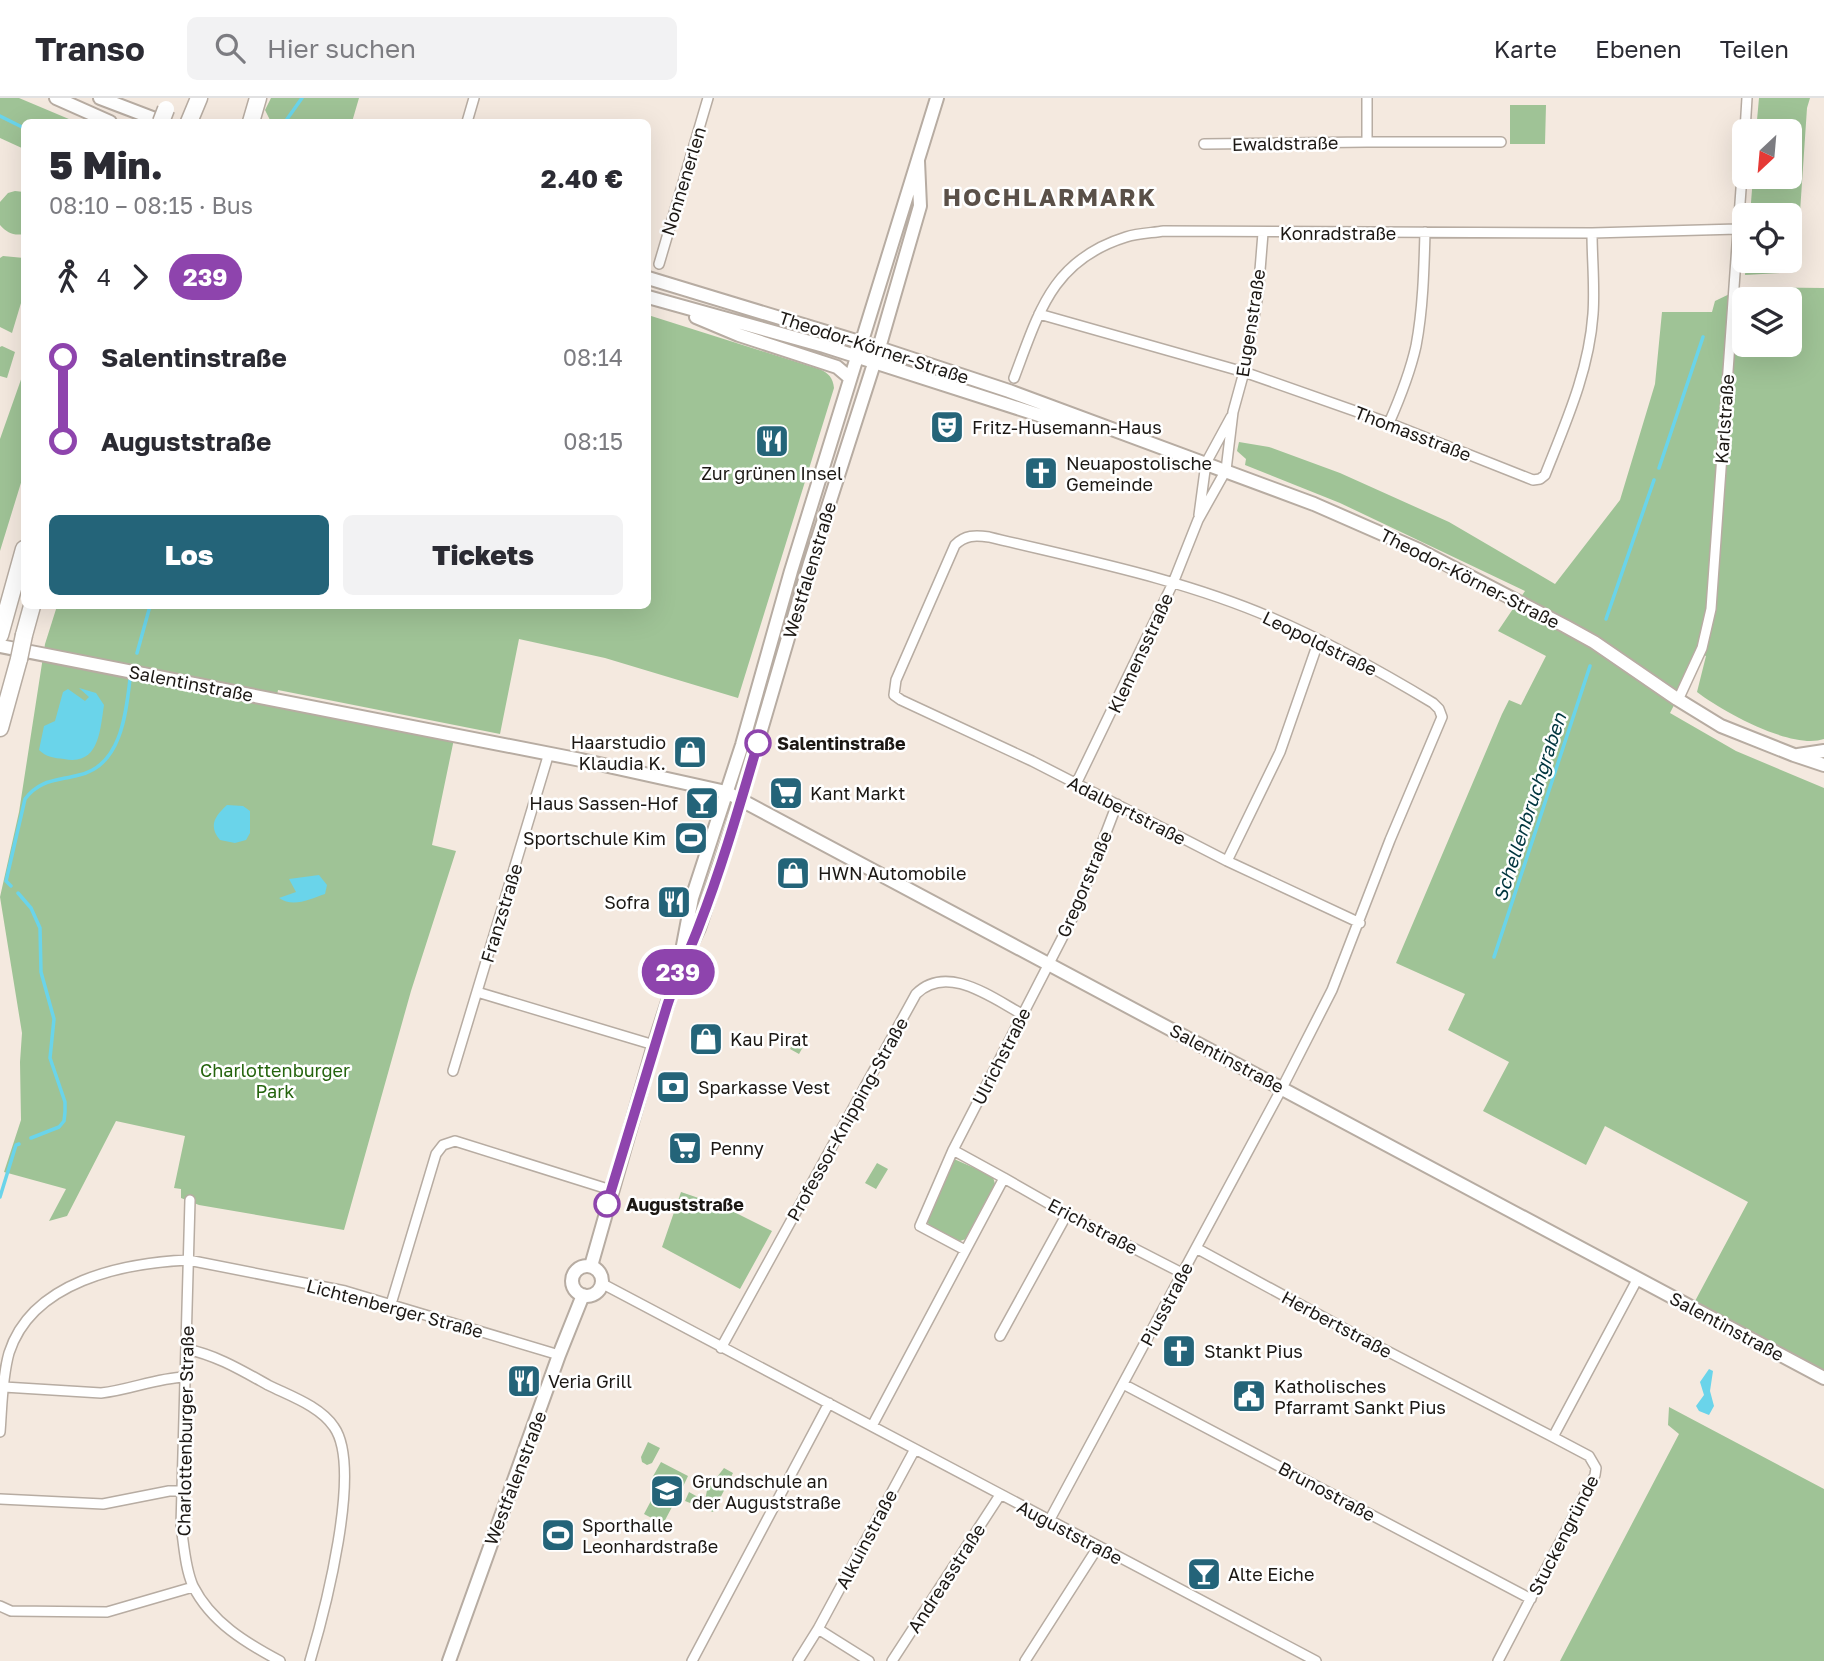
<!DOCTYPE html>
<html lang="de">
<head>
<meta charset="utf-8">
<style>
  :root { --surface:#fff; --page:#f2f2f3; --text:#2b2b33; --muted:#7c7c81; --line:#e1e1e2; --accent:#246479 }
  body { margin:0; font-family:"Golos Text",sans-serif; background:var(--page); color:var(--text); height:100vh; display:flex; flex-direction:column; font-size:26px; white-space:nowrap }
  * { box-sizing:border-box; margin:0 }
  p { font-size:23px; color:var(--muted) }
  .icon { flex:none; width:38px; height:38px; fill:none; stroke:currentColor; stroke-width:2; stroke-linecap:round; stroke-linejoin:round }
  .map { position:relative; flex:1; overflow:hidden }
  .drawer { position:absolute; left:21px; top:21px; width:630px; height:490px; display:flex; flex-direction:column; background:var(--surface); border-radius:10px; box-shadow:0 7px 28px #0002 }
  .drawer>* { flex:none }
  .badge { padding:0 14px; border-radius:23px; font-size:24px; line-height:46px }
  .needle { width:46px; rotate:206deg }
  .fabs { position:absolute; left:1732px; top:21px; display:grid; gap:14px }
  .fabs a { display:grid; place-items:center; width:70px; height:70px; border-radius:10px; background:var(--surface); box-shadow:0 7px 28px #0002; font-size:35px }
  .map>.badge { position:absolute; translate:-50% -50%; box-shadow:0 0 0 4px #fff }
  .legs { display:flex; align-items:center; gap:10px; height:77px; padding:0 28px; font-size:23px }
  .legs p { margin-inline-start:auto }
  .summary { display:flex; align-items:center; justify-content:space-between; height:119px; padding:0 28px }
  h1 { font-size:38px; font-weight:800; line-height:52px }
  .primary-button { display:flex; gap:14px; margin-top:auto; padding:14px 28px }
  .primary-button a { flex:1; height:80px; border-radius:10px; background:var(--accent); color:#fff; font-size:28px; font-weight:800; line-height:80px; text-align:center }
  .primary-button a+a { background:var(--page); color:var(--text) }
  ul { padding:0 28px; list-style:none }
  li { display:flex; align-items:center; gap:24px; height:84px; font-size:26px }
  li i { display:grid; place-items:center; width:10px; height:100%; margin:0 9px; background:currentColor }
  li i::after { content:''; width:18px; height:18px; margin:-9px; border:5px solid; border-radius:50%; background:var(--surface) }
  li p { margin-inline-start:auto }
  li:first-child i { background:linear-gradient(#0000 50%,currentColor 0) }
  li:last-child i { background:linear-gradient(currentColor 50%,#0000 0) }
  header { display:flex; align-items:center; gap:42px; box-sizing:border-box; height:98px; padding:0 35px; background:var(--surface); border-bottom:2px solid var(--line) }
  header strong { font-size:33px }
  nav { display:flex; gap:38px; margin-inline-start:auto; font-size:24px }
  .search { width:490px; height:63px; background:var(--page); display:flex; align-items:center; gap:18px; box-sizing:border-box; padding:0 24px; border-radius:10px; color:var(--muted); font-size:26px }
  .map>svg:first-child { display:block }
</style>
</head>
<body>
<header>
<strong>Transo</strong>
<div class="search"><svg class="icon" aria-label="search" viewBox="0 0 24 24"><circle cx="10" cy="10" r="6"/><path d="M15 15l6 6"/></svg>Hier suchen</div>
<nav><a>Karte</a><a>Ebenen</a><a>Teilen</a></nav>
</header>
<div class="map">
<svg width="1824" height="1563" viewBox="0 0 1824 1563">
  <rect width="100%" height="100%" fill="#f4e9df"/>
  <!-- green -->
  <path fill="#9fc396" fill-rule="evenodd" d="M0 0H19L76 24H24V51L0 40Z
    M271 0H359L352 24H271L265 12Z
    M1759 0H1810L1807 10 1796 174 1745 177 1746 163H1790V117H1750L1753 79H1790V33H1756Z
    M1510 7H1546L1545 46H1510Z
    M15 93 24 94V136C14 138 7 135 0 127V104L8 95Z
    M3 158 24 160V195L12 235 0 229V160Z
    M1744 189 1824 190V641C1792 652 1723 614 1697 594L1706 558 1700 556 1670 615 1736 653 1824 690V1276L1694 1205 1748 1104 1605 1028 1586 1067 1483 1013 1509 964 1448 932 1465 896 1396 865 1502 616 1509 602 1521 607 1546 558 1498 533 1525 493 1340 405 1245 367 1246 361 1237 353 1239 344 1269 349 1340 375 1449 424 1555 486 1620 402 1655 286 1662 214H1712L1715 203ZM1745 201H1790V247H1745Z
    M648 217 819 271C829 275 833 280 834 290L738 600 605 560 519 541 500 636 278 592 275 607 454 641 432 747 456 753 411 893 344 1132 199 1107 181 1100V1091L174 1090 185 1038 116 1023 67 1118 49 1123 66 1091 4 1074 21 1022 20 964 22 935 0 799 19 714 45 546 57 508H648Z
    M2 248 15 254 7 280 0 278V249Z
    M24 273V375L0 453V341Z
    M799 935 808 940 799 956 790 951Z
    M954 1061 988 1076 993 1079 995 1086 966 1141 960 1143 932 1130 927 1124Z
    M877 1065 888 1071 876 1091 865 1085Z
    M681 1094 722 1108 772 1133 740 1191 662 1149Z
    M1669 1309 1824 1391V1563H1560L1679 1336 1668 1327Z
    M648 1344 660 1350 652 1365 647 1367 642 1364 641 1359Z
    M661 1364 688 1378 679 1397 651 1382Z
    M724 1370 733 1375 713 1414 685 1403 689 1394 705 1403 707 1392Z
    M653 1399 672 1409 663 1426 644 1416Z"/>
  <!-- water -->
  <path fill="#6ad4ea" d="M79 590 96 595 104 607C100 633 99 668 64 661 54 660 46 659 39 652L44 628 55 623 63 594 68 591 85 603 89 599Z
    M227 707 243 708 250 713V735L246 742 235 745 220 742C208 728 215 718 227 707Z
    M319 777 327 787 325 796C310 801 293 810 279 800L296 794 289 781Z
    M1709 1271 1713 1273 1710 1293 1714 1308 1709 1317 1699 1313 1696 1308 1704 1297 1700 1284Z"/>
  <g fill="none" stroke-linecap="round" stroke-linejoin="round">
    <!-- stream -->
    <path stroke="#6ad4ea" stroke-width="3.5" d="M0 18 24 30
      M285 24 302 0
      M1659 370 1703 239
      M1606 521 1654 382
      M137 555 150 508
      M11 788 6 783 25 701C40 681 57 683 79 677 121 668 126 616 130 581
      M18 795 31 810 40 830 41 874 54 921 50 960 65 1004V1014L64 1023 59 1029 31 1040
      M1494 859 1590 568
      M0 1099 16 1047 19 1046"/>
    <!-- street casing -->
    <g stroke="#b7aca2" stroke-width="12">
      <path id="street" d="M1367 0V44H1501
        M467 24 474 0
        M1745 33 1747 0
        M1204 46 1367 44
        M659 166 708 0
        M1039 216 1244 274 1389 325 1533 382 1540 381 1545 377C1566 324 1589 273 1593 216 1595 189 1592 161 1592 135
        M1014 280C1039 214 1052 162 1126 139 1138 135 1152 135 1164 133L1592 135 1738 131
        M1389 325C1400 300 1410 275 1416 248 1423 211 1424 172 1425 134
        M1199 417 1206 365 1231 319
        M1678 602 1702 550 1711 511 1745 35
        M1076 686 1173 485 1198 422 1226 372 1233 314 1244 274 1258 197 1263 135
        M1227 763 1280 654 1319 542
        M477 894 654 947
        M453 973 549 655
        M1004 1080 1067 1116 1182 1175
        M190 1102 181 1428C184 1447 185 1470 193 1488 211 1524 246 1545 280 1563
        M1196 1150 1358 1238 1553 1339
        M965 1152 920 1128 953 1052 1076 813 1117 706
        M601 1185 1316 1563
        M391 1206 436 1056 443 1047 455 1043 611 1092
        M1000 1238 1067 1116
        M721 1250 916 896C947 865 992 900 1022 916
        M186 1251C216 1257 241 1272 268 1287 290 1298 320 1308 334 1329 363 1370 324 1516 310 1563
        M1123 1286 1531 1501
        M4 1289 101 1295C130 1292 156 1280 185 1279
        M872 1328 1004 1080 953 1052
        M0 1334C2 1309 2 1280 9 1255 32 1183 123 1165 188 1162L345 1193 559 1257
        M0 1401 103 1406 169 1393H182
        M1049 1423 1282 990 1332 892 1390 742 1442 619 1439 611 1433 605C1380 573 1328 544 1272 520 1182 481 1084 462 989 439 975 437 965 437 955 447L896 582 894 597 901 602 1032 663 1227 763 1360 825
        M0 1508 11 1513 107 1514 193 1489
        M818 1531 869 1563
        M692 1563 829 1305
        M798 1563 818 1531 915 1351
        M892 1563 1000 1397
        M1025 1563 1098 1449
        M1498 1563 1595 1377 1596 1370 1589 1358 1553 1339 1638 1180"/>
    </g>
    <!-- secondary casing -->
    <g stroke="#b7aca2" stroke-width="16">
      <path id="secondary" d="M56 0 110 24
        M100 0 163 24
        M648 180 879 250 1009 293 1314 406 1419 452 1565 528 1594 544 1677 601 1721 628 1794 657 1824 667
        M648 199 824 248 1067 326 1091 327
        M696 219 739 237 837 269 850 280
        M0 548 581 662 726 694 1824 1280
        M1798 657 1824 653
        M681 858 692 800 742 647 791 473 937 0
        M591 1168 654 947 677 876 699 830 732 731 810 465 879 250 920 108 918 63
        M572 1183a15 15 0 1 1 30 0a15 15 0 1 1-30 0Z
        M449 1563 559 1257 583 1197"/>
    </g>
    <!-- highway casing -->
    <g stroke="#b7aca2" stroke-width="19">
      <path id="highway" d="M189 24 199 0
        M251 24 258 0
        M0 537 24 451
        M24 537 32 508
        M0 630 19 561"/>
    </g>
    <!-- street -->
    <use href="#street" stroke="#fff" stroke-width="9"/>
    <!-- secondary -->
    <use href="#secondary" stroke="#fff" stroke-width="12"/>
    <!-- highway -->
    <use href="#highway" stroke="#fff" stroke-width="16"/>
    <!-- highway-bridge casing -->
    <g stroke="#b7aca2" stroke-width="19" stroke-linecap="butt">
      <path id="highway-bridge" d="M161 24 166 11
        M19 561 24 537"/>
    </g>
    <!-- highway-bridge -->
    <use href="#highway-bridge" stroke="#fff" stroke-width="16"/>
  </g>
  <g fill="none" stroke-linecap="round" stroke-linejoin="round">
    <!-- line-1 casing -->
    <g stroke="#fff" stroke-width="16">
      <path id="line-1" d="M607 1106 667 908C676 880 689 855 699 828 722 769 740 706 758 645"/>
    </g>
    <!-- line-1 -->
    <use href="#line-1" stroke="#8e44ad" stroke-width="10"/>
  </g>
  <!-- icons -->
  <defs>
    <g id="theatre-square" transform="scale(1.75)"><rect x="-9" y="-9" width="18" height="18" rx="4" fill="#246479" stroke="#fff"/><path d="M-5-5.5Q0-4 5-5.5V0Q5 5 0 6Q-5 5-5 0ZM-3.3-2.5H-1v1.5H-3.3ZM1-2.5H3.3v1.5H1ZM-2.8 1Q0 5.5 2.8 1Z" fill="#fff"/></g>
    <g id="restaurant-square" transform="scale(1.75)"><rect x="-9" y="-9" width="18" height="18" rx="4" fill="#246479" stroke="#fff"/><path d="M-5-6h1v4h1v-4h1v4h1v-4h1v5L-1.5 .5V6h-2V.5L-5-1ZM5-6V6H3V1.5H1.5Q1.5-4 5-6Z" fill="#fff"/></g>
    <g id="church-square" transform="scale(1.75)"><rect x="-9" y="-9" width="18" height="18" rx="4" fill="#246479" stroke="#fff"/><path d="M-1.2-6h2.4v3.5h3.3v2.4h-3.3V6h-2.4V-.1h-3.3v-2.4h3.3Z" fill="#fff"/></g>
    <g id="shop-square" transform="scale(1.75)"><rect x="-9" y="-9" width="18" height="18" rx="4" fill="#246479" stroke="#fff"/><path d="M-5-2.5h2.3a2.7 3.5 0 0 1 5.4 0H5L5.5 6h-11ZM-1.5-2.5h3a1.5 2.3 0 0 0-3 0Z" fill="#fff"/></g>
    <g id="supermarket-square" transform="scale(1.75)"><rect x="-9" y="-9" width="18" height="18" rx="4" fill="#246479" stroke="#fff"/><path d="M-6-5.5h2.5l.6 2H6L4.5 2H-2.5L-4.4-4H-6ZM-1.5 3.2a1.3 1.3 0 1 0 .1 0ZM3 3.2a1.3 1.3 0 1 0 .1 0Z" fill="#fff"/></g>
    <g id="bar-square" transform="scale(1.75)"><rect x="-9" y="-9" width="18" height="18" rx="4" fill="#246479" stroke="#fff"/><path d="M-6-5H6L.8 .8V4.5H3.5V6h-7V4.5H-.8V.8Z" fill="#fff"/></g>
    <g id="stadium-square" transform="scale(1.75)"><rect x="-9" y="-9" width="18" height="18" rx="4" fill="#246479" stroke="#fff"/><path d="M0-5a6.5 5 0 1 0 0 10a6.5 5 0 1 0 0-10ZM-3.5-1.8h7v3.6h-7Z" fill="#fff"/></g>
    <g id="bank-square" transform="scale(1.75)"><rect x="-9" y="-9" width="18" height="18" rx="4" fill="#246479" stroke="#fff"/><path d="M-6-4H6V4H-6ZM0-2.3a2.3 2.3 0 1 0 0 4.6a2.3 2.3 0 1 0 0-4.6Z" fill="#fff"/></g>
    <g id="civic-square" transform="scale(1.75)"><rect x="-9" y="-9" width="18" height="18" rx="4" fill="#246479" stroke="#fff"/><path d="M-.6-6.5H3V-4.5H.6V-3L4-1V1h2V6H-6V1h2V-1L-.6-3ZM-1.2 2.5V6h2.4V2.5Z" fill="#fff"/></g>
    <g id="school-square" transform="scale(1.75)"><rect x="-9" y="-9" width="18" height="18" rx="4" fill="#246479" stroke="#fff"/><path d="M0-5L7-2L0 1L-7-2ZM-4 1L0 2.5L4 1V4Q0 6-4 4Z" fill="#fff"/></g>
  </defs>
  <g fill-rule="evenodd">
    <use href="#theatre-square" x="947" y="329"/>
    <use href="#restaurant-square" x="772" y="343"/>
    <use href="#church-square" x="1041" y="375"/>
    <use href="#shop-square" x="690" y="654"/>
    <use href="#supermarket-square" x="786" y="695"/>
    <use href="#bar-square" x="702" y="705"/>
    <use href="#stadium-square" x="691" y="740"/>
    <use href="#shop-square" x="793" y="775"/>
    <use href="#restaurant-square" x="674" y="804"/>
    <use href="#shop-square" x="706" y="941"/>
    <use href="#bank-square" x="673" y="989"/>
    <use href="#supermarket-square" x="685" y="1050"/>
    <use href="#church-square" x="1179" y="1253"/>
    <use href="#restaurant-square" x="524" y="1283"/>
    <use href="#civic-square" x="1249" y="1298"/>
    <use href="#school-square" x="667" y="1393"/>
    <use href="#stadium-square" x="558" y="1437"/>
    <use href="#bar-square" x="1204" y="1476"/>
  </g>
  <!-- markers -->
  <g fill="#fff" stroke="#8e44ad" stroke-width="3.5">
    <circle cx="758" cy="645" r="12"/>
    <circle cx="607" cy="1106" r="12"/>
  </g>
  <g text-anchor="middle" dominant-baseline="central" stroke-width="5" stroke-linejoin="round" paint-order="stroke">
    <!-- street labels -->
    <g font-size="18" fill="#1c1814" stroke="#fff">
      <text transform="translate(1285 45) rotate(-1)">Ewaldstraße</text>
      <text transform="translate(683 83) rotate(-73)">Nonnenerlen</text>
      <text x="1338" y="135">Konradstraße</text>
      <text transform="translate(1250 225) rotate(-81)">Eugenstraße</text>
      <text transform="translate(874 249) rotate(18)">Theodor-Körner-Straße</text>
      <text transform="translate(1724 321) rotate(-86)">Karlstraße</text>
      <text transform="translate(1413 335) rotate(21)">Thomasstraße</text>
      <text transform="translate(809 472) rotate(-73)">Westfalenstraße</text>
      <text transform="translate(1470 480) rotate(27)">Theodor-Körner-Straße</text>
      <text transform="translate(1320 545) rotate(26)">Leopoldstraße</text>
      <text transform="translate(1140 555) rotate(-65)">Klemensstraße</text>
      <text transform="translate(191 585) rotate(11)">Salentinstraße</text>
      <text transform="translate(1127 712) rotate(27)">Adalbertstraße</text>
      <text transform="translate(1084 786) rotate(-67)">Gregorstraße</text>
      <text transform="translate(501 815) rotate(-73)">Franzstraße</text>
      <text transform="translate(1001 958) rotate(-63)">Ulrichstraße</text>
      <text transform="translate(1227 960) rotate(28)">Salentinstraße</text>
      <text transform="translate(847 1021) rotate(-61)">Professor-Knipping-Straße</text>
      <text transform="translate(1093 1128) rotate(28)">Erichstraße</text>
      <text transform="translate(1166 1206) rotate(-62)">Piusstraße</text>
      <text transform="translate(395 1210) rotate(15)">Lichtenberger Straße</text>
      <text transform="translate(1337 1226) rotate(28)">Herbertstraße</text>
      <text transform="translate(1727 1228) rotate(28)">Salentinstraße</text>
      <text transform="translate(185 1333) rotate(-89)">Charlottenburger Straße</text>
      <text transform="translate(515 1380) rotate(-69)">Westfalenstraße</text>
      <text transform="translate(1327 1393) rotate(28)">Brunostraße</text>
      <text transform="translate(1070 1434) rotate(28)">Auguststraße</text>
      <text transform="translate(1563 1437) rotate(-63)">Stuckengründe</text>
      <text transform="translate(866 1441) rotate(-62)">Alkuinstraße</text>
      <text transform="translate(946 1480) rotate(-57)">Andreasstraße</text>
    </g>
    <!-- poi labels -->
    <g font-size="18" fill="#1c1814" stroke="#fff" text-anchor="start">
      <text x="972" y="329">Fritz-Husemann-Haus</text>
      <text x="1066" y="365">Neuapostolische<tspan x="1066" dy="21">Gemeinde</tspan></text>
      <text x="772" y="375" text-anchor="middle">Zur grünen Insel</text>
      <text x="666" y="644" text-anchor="end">Haarstudio<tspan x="666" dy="21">Klaudia K.</tspan></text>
      <text x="810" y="695">Kant Markt</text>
      <text x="678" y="705" text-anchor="end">Haus Sassen-Hof</text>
      <text x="666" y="740" text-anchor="end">Sportschule Kim</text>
      <text x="818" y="775">HWN Automobile</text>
      <text x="650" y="804" text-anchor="end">Sofra</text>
      <text x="730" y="941">Kau Pirat</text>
      <text x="698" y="989">Sparkasse Vest</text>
      <text x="710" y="1050">Penny</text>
      <text x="1204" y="1253">Stankt Pius</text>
      <text x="548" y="1283">Veria Grill</text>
      <text x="1274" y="1288">Katholisches<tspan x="1274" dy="21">Pfarramt Sankt Pius</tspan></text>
      <text x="692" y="1383">Grundschule an<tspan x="692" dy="21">der Auguststraße</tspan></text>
      <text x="582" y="1427">Sporthalle<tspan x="582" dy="21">Leonhardstraße</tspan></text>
      <text x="1228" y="1476">Alte Eiche</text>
    </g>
    <!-- stop labels -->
    <g font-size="18" font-weight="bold" fill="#1c1814" stroke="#fff" text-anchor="start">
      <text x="777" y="645">Salentinstraße</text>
      <text x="626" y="1106">Auguststraße</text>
    </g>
    <!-- park labels -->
    <g font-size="18" fill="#25640e" stroke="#fff">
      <text x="275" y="972">Charlottenburger<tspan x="275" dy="21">Park</tspan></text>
    </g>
    <!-- water labels -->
    <g font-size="19" font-style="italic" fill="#01363f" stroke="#fff">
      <text transform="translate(1529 709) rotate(-72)">Schellenbruchgraben</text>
    </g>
    <!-- district labels -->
    <g font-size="24" font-weight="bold" letter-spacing="2" fill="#5a5048" stroke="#fff">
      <text x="1050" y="98">HOCHLARMARK</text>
    </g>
  </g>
</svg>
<div class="fabs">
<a><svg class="needle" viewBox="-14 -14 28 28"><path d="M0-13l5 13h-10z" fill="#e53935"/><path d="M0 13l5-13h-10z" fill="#7c7c81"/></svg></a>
<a><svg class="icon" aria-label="locate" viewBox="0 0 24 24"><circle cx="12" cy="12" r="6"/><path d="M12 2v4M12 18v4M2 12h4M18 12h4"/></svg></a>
<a><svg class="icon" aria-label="layers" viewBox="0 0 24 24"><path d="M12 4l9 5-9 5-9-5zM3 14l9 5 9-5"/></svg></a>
</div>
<b class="badge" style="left:678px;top:874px;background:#8e44ad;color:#fff">239</b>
<section class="drawer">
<div class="summary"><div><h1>5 Min.</h1><p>08:10 – 08:15 · Bus</p></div><b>2.40 €</b></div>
<div class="legs"><svg class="icon" aria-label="walk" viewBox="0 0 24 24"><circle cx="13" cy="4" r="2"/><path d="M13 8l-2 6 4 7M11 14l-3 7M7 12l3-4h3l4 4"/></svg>4<svg class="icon" aria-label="forward" viewBox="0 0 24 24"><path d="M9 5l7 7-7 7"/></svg><b class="badge" style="background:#8e44ad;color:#fff">239</b></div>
<ul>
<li><i style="color:#8e44ad"></i><b>Salentinstraße</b><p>08:14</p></li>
<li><i style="color:#8e44ad"></i><b>Auguststraße</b><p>08:15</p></li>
</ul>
<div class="primary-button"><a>Los</a><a>Tickets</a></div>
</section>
</div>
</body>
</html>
